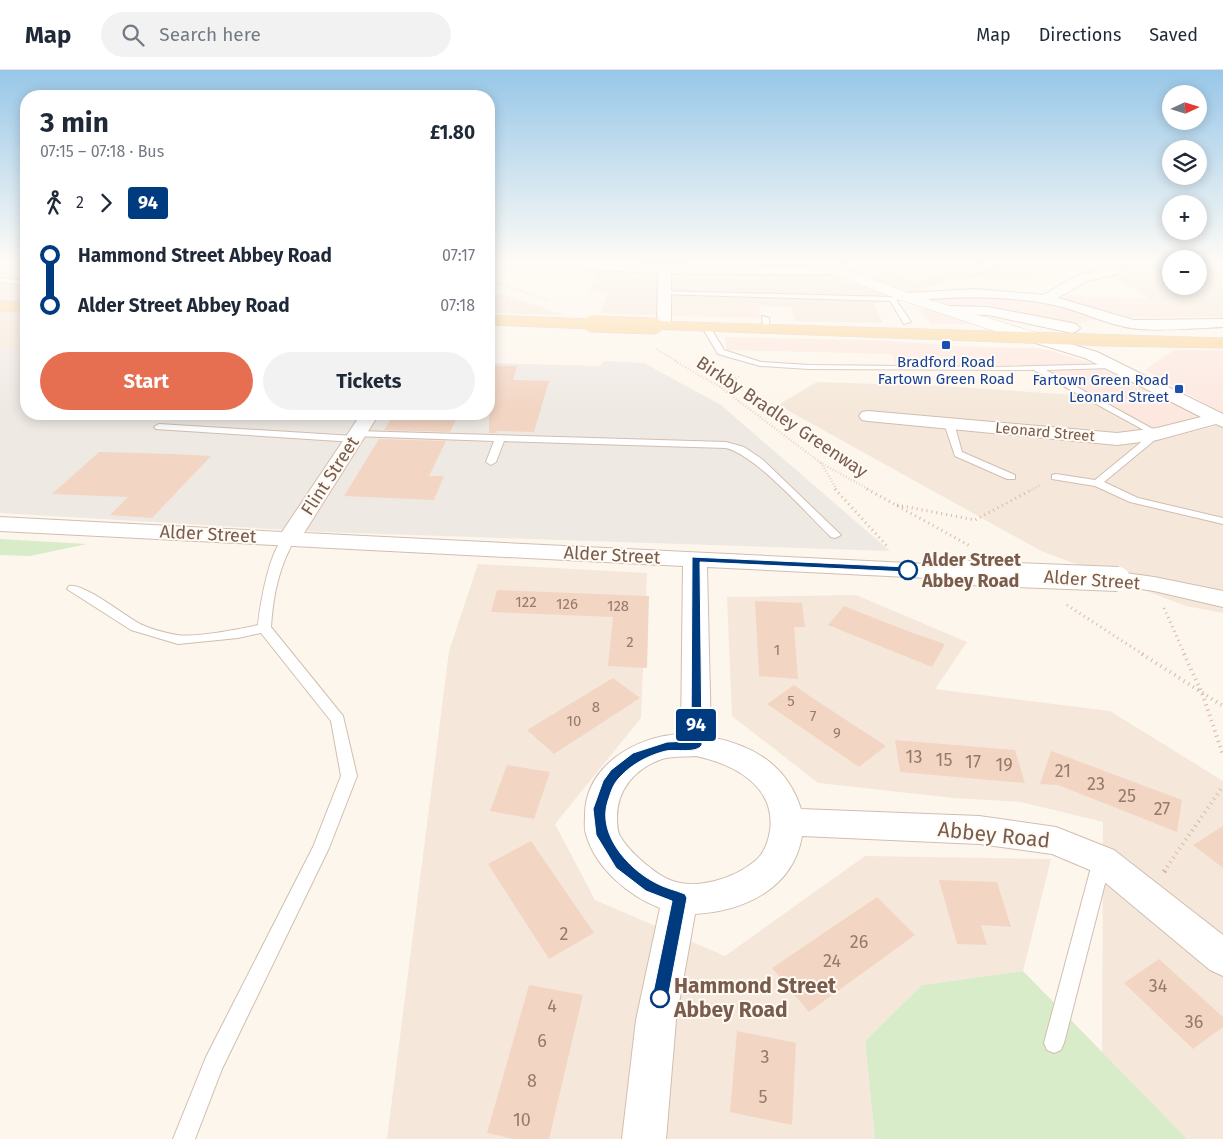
<!DOCTYPE html>
<html lang="en">
<head>
<meta charset="utf-8">
<style>
  :root { --surface:#fff; --page:#f2f2f3; --text:#1f2937; --muted:#747a83; --line:#e0e1e3; --accent:#e76f51 }
  body { margin:0; font-family:"Fira Sans",sans-serif; background:var(--page); color:var(--text); height:100vh; display:flex; flex-direction:column; font-size:19px; white-space:nowrap }
  * { box-sizing:border-box; margin:0 }
  p { font-size:16px; color:var(--muted) }
  .icon { flex:none; width:28px; height:28px; fill:none; stroke:currentColor; stroke-width:2; stroke-linecap:round; stroke-linejoin:round }
  .map { position:relative; flex:1; overflow:hidden }
  .drawer { position:absolute; left:20px; top:20px; width:475px; height:330px; display:flex; flex-direction:column; background:var(--surface); border-radius:20px; box-shadow:0 2px 12px #0003 }
  .drawer>* { flex:none }
  .badge { padding:0 10px; border-radius:4px; font-size:18px; line-height:32px }
  .needle { width:32px; rotate:86deg }
  .tools { position:absolute; left:1162px; top:15px; display:grid; gap:10px }
  .tools a { display:grid; place-items:center; width:45px; height:45px; border-radius:50%; background:var(--surface); box-shadow:0 2px 12px #0003; font-size:25px }
  .map>.badge { position:absolute; translate:-50% -50%; box-shadow:0 0 0 2px #fff }
  .legs { display:flex; align-items:center; gap:8px; height:55px; padding:0 20px; font-size:16px }
  .legs p { margin-inline-start:auto }
  .overview { display:flex; align-items:center; justify-content:space-between; height:85px; padding:0 20px }
  h1 { font-size:28px; font-weight:700; line-height:38px }
  .primary-button { display:flex; gap:10px; margin-top:auto; padding:10px 20px }
  .primary-button a { flex:1; height:58px; border-radius:30px; background:var(--accent); color:#fff; font-size:20px; font-weight:700; line-height:58px; text-align:center }
  .primary-button a+a { background:var(--page); color:var(--text) }
  ul { padding:0 20px; list-style:none }
  li { display:flex; align-items:center; gap:18px; height:50px; font-size:19px }
  li i { display:grid; place-items:center; width:8px; height:100%; margin:0 6px; background:currentColor }
  li i::after { content:''; width:12px; height:12px; margin:-6px; border:4px solid; border-radius:50%; background:var(--surface) }
  li p { margin-inline-start:auto }
  li:first-child i { background:linear-gradient(#0000 50%,currentColor 0) }
  li:last-child i { background:linear-gradient(currentColor 50%,#0000 0) }
  header { display:flex; align-items:center; gap:30px; box-sizing:border-box; height:70px; padding:0 25px; background:var(--surface); border-bottom:1px solid var(--line) }
  header strong { font-size:24px }
  nav { display:flex; gap:28px; margin-inline-start:auto; font-size:18px }
  .search { width:350px; height:45px; background:var(--page); display:flex; align-items:center; gap:12px; box-sizing:border-box; padding:0 18px; border-radius:28px; color:var(--muted); font-size:19px }
  .map>svg:first-child { display:block }
</style>
</head>
<body>
<header>
<strong>Map</strong>
<div class="search"><svg class="icon" aria-label="search" viewBox="0 0 24 24"><circle cx="10" cy="10" r="6"/><path d="M15 15l6 6"/></svg>Search here</div>
<nav><a>Map</a><a>Directions</a><a>Saved</a></nav>
</header>
<div class="map">
<svg width="1223" height="1069" viewBox="0 0 1223 1069">
  <rect width="100%" height="100%" fill="#fdf6ec"/>
  <!-- residential -->
  <path fill="#f5e8da" d="M0 191H26V279H0Z
    M582 191H801L849 212 888 201 914 211 949 202 915 191H1171V216H1199V191H1223V247H1192L1179 229H1150L1117 209 1127 203 1091 192 1022 209 962 207 874 234 883 253 795 251 791 237 671 234V246L601 243 608 223 589 221 601 192Z
    M489 220 565 245 489 243Z
    M817 312 943 316 1077 325 1159 370 1220 355 1223 356V543L1186 536 1041 481 778 335Z
    M478 494 647 503 641 648 555 754 595 830 725 886 865 786 1051 789 1023 901 922 915 865 971 875 1069H387L449 581Z
    M856 525 967 572 935 619 1110 641 1223 711V1069H1187L1102 984 1103 752 1021 732 953 728 818 713 732 646 727 527Z"/>
  <!-- commercial -->
  <path fill="#fde8e0" d="M962 224 1044 231 1102 248 1070 256 990 239 949 235 923 227Z
    M1066 225 1103 228 1179 229 1192 247H1131L1063 230Z
    M670 234 759 236 761 248 671 246Z
    M920 239H938L974 251 975 254H931Z
    M725 267 890 271 972 277 1040 278 1085 291 1204 348 1152 360 1036 295 984 296 987 300H943L941 296H896L892 284 726 280Z
    M1174 280H1223V344L1145 300Z"/>
  <!-- industrial -->
  <path fill="#efe9e4" d="M0 279H26V344H489V293L600 296 604 291 644 293 721 335 890 481 324 462 0 443Z"/>
  <!-- green -->
  <path fill="#d8ecc9" d="M0 469 87 474 30 486 0 485Z
    M1023 901 1187 1069H875L865 971 922 915Z"/>
  <!-- building -->
  <path fill="#f3d5c3" d="M489 296H517L513 310 549 311 534 362 497 361V363H489Z
    M394 344H459L450 362 384 360Z
    M379 369 446 371 429 406H444L434 430 344 426Z
    M99 382 173 384 211 386 152 448 110 445 128 427 52 424Z
    M497 520 649 526 647 598 608 596 613 547 491 542Z
    M755 531 802 533 805 557H794L798 609 759 606Z
    M844 536 910 562 945 574 932 597 828 555Z
    M613 608 640 628 554 684 527 660Z
    M794 615 814 629 886 676 859 697 767 634Z
    M895 670 1015 680 1025 713 900 702Z
    M1051 681 1182 730 1177 762 1058 715 1040 714Z
    M507 695 550 702 534 749 490 741Z
    M1223 756V798L1193 775Z
    M531 771 594 863 549 889 488 794Z
    M939 810 997 812 1011 857 981 855 987 875 957 874Z
    M877 827 915 865 809 942 772 898Z
    M1159 889 1223 947V957L1193 979 1124 913Z
    M529 915 583 925 549 1069H514L487 1063Z
    M737 961 796 973 792 1055 730 1042Z"/>
  <g fill="none" stroke-linecap="round" stroke-linejoin="round">
    <!-- service casing -->
    <g stroke="#d1beb0" stroke-width="2">
      <path id="service" d="M728 191H736L750 200 745 201Z
        M0 208 26 211V215L0 212Z
        M664 221 892 227 908 226V228L896 230 911 252 904 254 890 231 662 224V222Z
        M762 246 769 248 770 261 763 259Z
        M703 255H709L724 280 761 292 809 295 997 297 1115 294 1116 296 1112 298 1046 300 1162 364 1104 412 1138 428 1223 448V454L1130 432 1095 416 1052 409V405L1056 404 1095 410 1151 364 1034 300 809 299 760 296 718 284 702 257Z
        M949 350 954 353 962 382 1015 405V409H1007L955 386 944 353Z
        M159 354 354 366 359 369 354 372 156 359 154 357Z
        M357 361 726 372 744 377 762 389 841 465 835 468 831 467C806 443 757 386 726 378L504 371 496 392 491 395 486 392 494 371 354 366 352 364Z
        M290 464 296 467C279 496 273 525 271 557L343 646 357 706 329 778 222 999 195 1069H173L206 987 313 777 341 706 331 651 261 563 238 568 178 574 131 560 67 519 69 516C84 513 125 546 140 554 150 559 166 563 177 565 193 568 241 559 258 555 260 537 270 469 290 464Z
        M1102 783 1108 785 1111 790 1064 973 1061 980 1054 983 1047 980 1044 973 1093 790 1096 785Z"/>
    </g>
    <!-- minor casing -->
    <g stroke="#d1beb0" stroke-width="2">
      <path id="minor" d="M489 191C596 191 703 196 810 197 835 196 859 191 884 191L878 195 831 204 810 205 671 203V256L669 259H659L657 256 658 203 490 195Z
        M987 191H1006L1004 194 969 206 962 202 964 199Z
        M1109 191H1124L1125 194 1118 204 1087 211 1058 228 1134 250 1223 249V257C1196 258 1157 262 1131 258 1105 254 1081 241 1054 235 1006 225 955 226 906 231L899 227 906 223 975 219 1043 225 1078 205 1109 198 1112 195Z
        M950 236 988 237 1072 253 1077 255 1080 258 1077 261 1072 263 988 245 945 243 943 240 945 237Z
        M1034 263 1097 282 1223 344V357L1216 354 1157 370 1117 375 868 351 862 350 859 346 862 342 868 341 1117 363 1157 358 1201 347 1085 288 1029 271 1026 268 1029 265Z
        M361 344H379L304 463 968 496 976 498 980 503 976 508 968 510 707 497 711 667C754 676 787 695 801 739L979 746 1056 757 1114 780 1223 865V906L1210 900 1090 800 1052 784 979 774 802 766C793 819 744 841 695 844L676 950 666 1069H622L636 950 660 838C629 826 595 798 586 764 584 758 585 752 585 745 585 696 636 666 681 664L683 496 0 461V447L282 462ZM696 686C733 694 776 715 770 761 768 772 764 784 755 791 735 808 696 821 670 810 660 806 650 798 642 791 634 784 625 775 620 766 617 760 617 753 617 747 617 719 636 698 662 689 673 686 685 687 696 686Z
        M1118 502 1154 507 1223 521V537L1154 521 1109 514 1106 509 1109 504Z"/>
    </g>
    <!-- tertiary casing -->
    <g stroke="#d1beb0" stroke-width="1">
      <path id="tertiary" d="M803 191H824L911 224 1040 264 1042 268 1040 272H1028L901 230 805 194Z"/>
    </g>
    <!-- primary casing -->
    <g stroke="#dad1cd" stroke-width="1">
      <path id="primary" d="M0 231 26 232V242L0 241Z
        M489 245 591 249 597 251 599 254 597 257 591 259 489 255Z
        M655 251 1223 268V278L1108 276 649 259 647 256 649 253Z"/>
    </g>
    <!-- path-far4 -->
    <path stroke="#d9b8a5" stroke-width="2" stroke-dasharray="0.5 2" stroke-linecap="butt" d="M489 212 514 218 550 231
      M656 279 678 292"/>
    <!-- path-far3 -->
    <path stroke="#d9b8a5" stroke-width="2.5" stroke-dasharray="0.5 2.5" stroke-linecap="butt" d="M675 291 720 317 821 393 870 420
      M720 317 740 306
      M821 393 837 420
      M1031 420 1040 415"/>
    <!-- path-far2 -->
    <path stroke="#d9b8a5" stroke-width="3" stroke-dasharray="1 4" stroke-linecap="butt" d="M835 419 887 476
      M867 419 970 476
      M897 435 975 450 1033 419
      M1067 535 1144 585
      M1164 538 1185 585"/>
    <!-- path-far1 -->
    <path stroke="#d9b8a5" stroke-width="4" stroke-dasharray="1 4.5" stroke-linecap="butt" d="M1142 584 1223 636
      M1184 584 1202 623 1223 685
      M1167 797 1223 716"/>
    <!-- path -->
    <path stroke="#d9b8a5" stroke-width="5" stroke-dasharray="2 5.5" stroke-linecap="butt" d="M1164 802 1168 796"/>
    <!-- service -->
    <use href="#service" fill="#fff" fill-rule="evenodd"/>
    <!-- minor -->
    <use href="#minor" fill="#fff" fill-rule="evenodd"/>
    <!-- tertiary -->
    <use href="#tertiary" fill="#fff" fill-rule="evenodd"/>
    <!-- primary -->
    <use href="#primary" fill="#fbd9a5" fill-rule="evenodd"/>
    <!-- minor-bridge casing -->
    <g stroke="#d1beb0" stroke-width="26" stroke-linecap="butt">
      <path id="minor-bridge" d="M968 503 1118 509"/>
    </g>
    <!-- primary-bridge casing -->
    <g stroke="#dad1cd" stroke-width="17" stroke-linecap="butt">
      <path id="primary-bridge" d="M591 254 655 256"/>
    </g>
    <!-- minor-bridge -->
    <use href="#minor-bridge" stroke="#fff" stroke-width="24"/>
    <!-- primary-bridge -->
    <use href="#primary-bridge" stroke="#fbd9a5" stroke-width="16"/>
  </g>
  <!-- sky -->
  <linearGradient id="sky" x2="0" y2="1"><stop stop-color="#97c7e8"/><stop offset="0.56" stop-color="#fefbf6"/><stop offset="1" stop-color="#fefbf6" stop-opacity="0"/></linearGradient>
  <rect width="1223" height="341" fill="url(#sky)"/>
  <!-- line-1 -->
  <path fill="#003b80" stroke="#fff" d="M692 487 908 497 913 500 908 502 700 492 702 675C697 684 676 679 666 681 649 685 632 694 620 707 613 714 611 722 608 731 597 764 628 799 656 813 665 818 675 820 685 824L687 828 668 928 665 933 660 935 655 933 652 928 672 831 646 821 616 798 596 765 593 739 603 711 611 700 633 683 667 672 691 671Z"/>
  <!-- markers -->
  <g fill="#1a4fb4" stroke="#fffaf3" stroke-width="2">
    <rect x="941" y="270" width="10" height="10" rx="2.5"/>
    <rect x="1174" y="314" width="10" height="10" rx="2.5"/>
  </g>
  <g fill="#fff" stroke="#003b80" stroke-width="2.5">
    <circle cx="908" cy="500" r="9"/>
    <circle cx="660" cy="928" r="9"/>
  </g>
  <g text-anchor="middle" dominant-baseline="central" stroke-width="4" stroke-linejoin="round" paint-order="stroke">
    <!-- far-transit labels -->
    <g font-size="15" fill="#164399" stroke="#fffaf3">
      <text x="946" y="292">Bradford Road<tspan x="946" dy="17">Fartown Green Road</tspan></text>
      <text x="1169" y="310" text-anchor="end">Fartown Green Road<tspan x="1169" dy="17">Leonard Street</tspan></text>
    </g>
    <!-- far-street labels -->
    <g font-size="15" fill="#7a5c4d" stroke="#fffaf3">
      <text transform="translate(1045 362) rotate(5)">Leonard Street</text>
    </g>
    <!-- number labels -->
    <g font-size="15" fill="#987a6a">
      <text x="526" y="532">122</text>
      <text x="567" y="534">126</text>
      <text x="618" y="536">128</text>
      <text x="630" y="572">2</text>
      <text x="777" y="580">1</text>
      <text x="791" y="631">5</text>
      <text x="596" y="637">8</text>
      <text x="813" y="646">7</text>
      <text x="574" y="651">10</text>
      <text x="837" y="663">9</text>
    </g>
    <!-- street labels -->
    <g font-size="18" fill="#7a5c4d" stroke="#fffaf3">
      <text transform="translate(782 347) rotate(34)">Birkby Bradley Greenway</text>
      <text transform="translate(330 406) rotate(-57)">Flint Street</text>
      <text transform="translate(208 464) rotate(3)">Alder Street</text>
      <text transform="translate(612 485) rotate(3)">Alder Street</text>
      <text transform="translate(1092 510) rotate(4)">Alder Street</text>
    </g>
    <!-- stop labels -->
    <g font-size="18" font-weight="bold" fill="#7a5c4d" stroke="#fffaf3" text-anchor="start">
      <text x="922" y="490">Alder Street<tspan x="922" dy="21">Abbey Road</tspan></text>
    </g>
    <!-- near-number labels -->
    <g font-size="18" fill="#987a6a">
      <text x="914" y="687">13</text>
      <text x="944" y="690">15</text>
      <text x="973" y="692">17</text>
      <text x="1004" y="695">19</text>
      <text x="1063" y="701">21</text>
      <text x="1096" y="714">23</text>
      <text x="1127" y="726">25</text>
      <text x="1162" y="739">27</text>
      <text x="564" y="864">2</text>
      <text x="859" y="872">26</text>
      <text x="832" y="891">24</text>
      <text x="1158" y="916">34</text>
      <text x="552" y="936">4</text>
      <text x="1194" y="952">36</text>
      <text x="542" y="971">6</text>
      <text x="765" y="987">3</text>
      <text x="532" y="1011">8</text>
      <text x="763" y="1027">5</text>
      <text x="522" y="1050">10</text>
    </g>
    <!-- near-street labels -->
    <g font-size="21" fill="#7a5c4d" stroke="#fffaf3">
      <text transform="translate(994 765) rotate(6)">Abbey Road</text>
    </g>
    <!-- near-stop labels -->
    <g font-size="21" font-weight="bold" fill="#7a5c4d" stroke="#fffaf3" text-anchor="start">
      <text x="674" y="916">Hammond Street<tspan x="674" dy="24">Abbey Road</tspan></text>
    </g>
  </g>
</svg>
<div class="tools">
<a><svg class="needle" viewBox="-14 -14 28 28"><path d="M0-13l5 13h-10z" fill="#e53935"/><path d="M0 13l5-13h-10z" fill="#747a83"/></svg></a>
<a><svg class="icon" aria-label="layers" viewBox="0 0 24 24"><path d="M12 4l9 5-9 5-9-5zM3 14l9 5 9-5"/></svg></a>
<a>+</a>
<a>−</a>
</div>
<b class="badge" style="left:696px;top:655px;background:#003b80;color:#fff">94</b>
<section class="drawer">
<div class="overview"><div><h1>3 min</h1><p>07:15 – 07:18 · Bus</p></div><b>£1.80</b></div>
<div class="legs"><svg class="icon" aria-label="walk" viewBox="0 0 24 24"><circle cx="13" cy="4" r="2"/><path d="M13 8l-2 6 4 7M11 14l-3 7M7 12l3-4h3l4 4"/></svg>2<svg class="icon" aria-label="forward" viewBox="0 0 24 24"><path d="M9 5l7 7-7 7"/></svg><b class="badge" style="background:#003b80;color:#fff">94</b></div>
<ul>
<li><i style="color:#003b80"></i><b>Hammond Street Abbey Road</b><p>07:17</p></li>
<li><i style="color:#003b80"></i><b>Alder Street Abbey Road</b><p>07:18</p></li>
</ul>
<div class="primary-button"><a>Start</a><a>Tickets</a></div>
</section>
</div>
</body>
</html>
